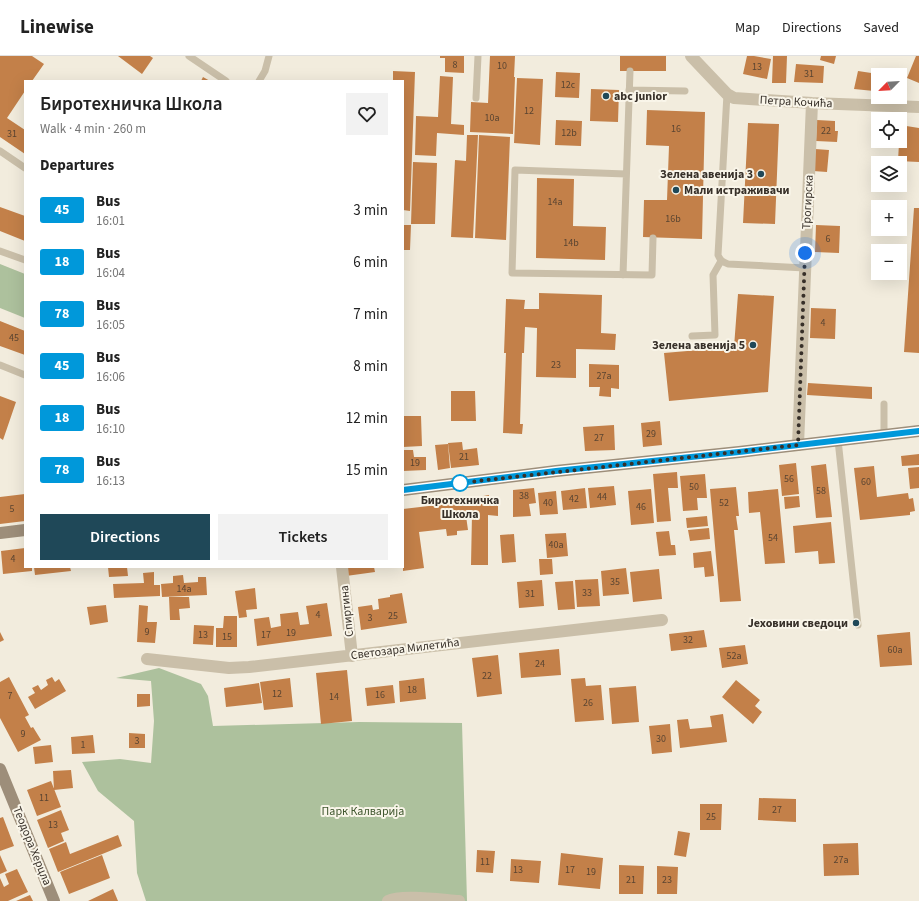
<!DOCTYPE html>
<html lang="en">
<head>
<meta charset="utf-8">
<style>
  :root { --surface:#fff; --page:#f2f2f2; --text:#222; --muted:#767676; --line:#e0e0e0; --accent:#1f4858 }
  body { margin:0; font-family:"Source Sans 3",sans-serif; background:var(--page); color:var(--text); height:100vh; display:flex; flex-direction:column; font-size:15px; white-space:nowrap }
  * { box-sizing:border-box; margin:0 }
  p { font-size:13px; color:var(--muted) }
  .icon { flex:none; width:22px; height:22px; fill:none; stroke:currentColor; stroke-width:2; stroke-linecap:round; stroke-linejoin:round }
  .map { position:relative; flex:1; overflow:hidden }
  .panel { position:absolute; left:24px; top:24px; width:380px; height:488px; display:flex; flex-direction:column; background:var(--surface); border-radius:0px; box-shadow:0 4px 16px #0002 }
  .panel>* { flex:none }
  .badge { padding:0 8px; border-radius:3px; font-size:14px; line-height:26px }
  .needle { width:26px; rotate:246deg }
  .buttons { position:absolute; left:871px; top:12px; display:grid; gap:8px }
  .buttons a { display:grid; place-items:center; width:36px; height:36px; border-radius:0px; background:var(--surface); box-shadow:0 4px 16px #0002; font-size:20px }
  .you { position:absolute; width:20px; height:20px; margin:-10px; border:3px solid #fff; border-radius:50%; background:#1a73e8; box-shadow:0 0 0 6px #1a73e833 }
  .map>.badge { position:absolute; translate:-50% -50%; box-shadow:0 0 0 2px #fff }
  h2 { padding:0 16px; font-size:15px; line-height:36px }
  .round { display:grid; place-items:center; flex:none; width:42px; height:42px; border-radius:0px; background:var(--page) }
  .summary { display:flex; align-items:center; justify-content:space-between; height:68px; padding:0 16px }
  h1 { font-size:19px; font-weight:600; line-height:30px }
  .button { display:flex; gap:8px; margin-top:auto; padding:8px 16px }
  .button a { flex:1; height:46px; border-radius:0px; background:var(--accent); color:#fff; font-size:16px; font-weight:600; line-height:46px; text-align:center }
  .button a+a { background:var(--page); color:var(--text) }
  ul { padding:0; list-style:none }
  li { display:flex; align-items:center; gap:12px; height:52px; padding:0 16px }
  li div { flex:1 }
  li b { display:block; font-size:15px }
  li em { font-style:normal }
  li .badge { min-width:44px; font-weight:700; text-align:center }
  header { display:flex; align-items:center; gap:24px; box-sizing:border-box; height:56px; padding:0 20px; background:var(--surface); border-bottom:1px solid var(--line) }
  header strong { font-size:19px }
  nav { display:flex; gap:22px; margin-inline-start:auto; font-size:14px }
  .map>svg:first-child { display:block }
</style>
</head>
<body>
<header>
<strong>Linewise</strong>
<nav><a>Map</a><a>Directions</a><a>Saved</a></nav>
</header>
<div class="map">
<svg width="919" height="845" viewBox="0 0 919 845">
  <rect width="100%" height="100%" fill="#f2ecdd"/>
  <!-- green -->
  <path fill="#adc19d" d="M0 208 25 218V262L0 252Z
    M159 612 201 628 208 640 213 670 359 666 462 667 467 845H146L137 817 134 765 98 735 82 706 120 703 151 707 154 665 151 625 116 622Z"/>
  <!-- building -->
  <path fill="#c38049" d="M0 0H32L44 8 32 25H25V35L7 62 25 74V98L0 81Z
    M118 0H150L153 2 142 18Z
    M440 0H464V17L445 16V2H440Z
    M490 0H515L514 21H515L513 78 470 76 471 46 488 47Z
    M620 0H666V15H620Z
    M747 0H754L771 3 767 23 743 18Z
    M773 0H787L786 27H772Z
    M821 0H836L834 8 820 4Z
    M916 0H919V27L907 22Z
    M796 8 824 10 823 27 794 26Z
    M393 15 415 16 410 155 403 154V25H393Z
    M858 15 878 18 874 35 854 33Z
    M556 16 580 17 579 42 555 41Z
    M440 20 453 21 451 68 464 69V79L437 77 436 100 415 99 416 60 438 61Z
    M203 21 210 25H201Z
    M517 22 543 23 540 89 514 87Z
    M591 33 619 34 618 66 590 65Z
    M647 54 705 56 702 183 643 181 644 144H667L669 90 646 89Z
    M556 64 582 65 581 90 555 89Z
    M817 64 835 65V75H838L837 86 816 85Z
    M748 67 779 68 775 168 743 167Z
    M900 69 919 72V106L898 105Z
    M467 79H478L473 182 451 181 455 104 466 105Z
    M479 79 510 81 506 184 475 182Z
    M815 93 829 94 827 116 813 115Z
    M413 106 437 107 435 168H411Z
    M537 122 574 123 573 170 606 171 605 204 536 202Z
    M0 151 25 160V185L0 175Z
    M914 152H919V297L904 296Z
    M403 169H411L410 194H403Z
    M816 169 840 170 839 197 815 196Z
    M539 237 602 239 601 277 616 278 615 294 576 293V322L536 321 537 272 525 271 524 297H522L520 368H523L522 378 503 377 506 297H504L506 243 525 244 524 253H539Z
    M738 238 774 240 768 336 669 345 664 297 734 291Z
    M811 252 836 253 835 283 810 282Z
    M0 265 25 275V299L0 290Z
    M589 308 619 309V333L611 332V341L599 340 600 331H589Z
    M808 327 872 331V343L807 339Z
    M451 335H475L476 365H451Z
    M0 340 16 346 3 384 0 382Z
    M403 360H421L422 390 403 391Z
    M660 365 662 389 643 391 641 367Z
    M614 369 615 394 585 395 583 371Z
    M462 386 463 394 477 392 479 409 451 412 448 387Z
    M448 388 450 412 438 414 435 389Z
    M403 394H413L414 401H426V414L403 415Z
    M919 398V409L902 410 901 400Z
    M796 407 799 438 782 440 779 409Z
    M826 408 832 461 816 462 811 410Z
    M874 410 877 441 908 437 909 443 913 442 915 455 910 456V459L860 464 854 412Z
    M919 411V432L910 433 908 412Z
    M677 416 678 432H668L671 465 657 466 653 418Z
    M705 418 707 442H697L698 454 683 455 680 420Z
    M614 430 616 449 590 452 588 432Z
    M736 431 739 460H736L738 474H734L741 545 720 546 710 433Z
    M534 432 536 447 529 448 531 460 513 461V434Z
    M585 432 587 452 563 454 561 435Z
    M651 433 654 467 631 469 628 435Z
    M778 433 785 507 765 508 760 456 749 457 748 436Z
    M556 435 558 458 540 459 538 437Z
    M25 438V465L0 468V441Z
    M489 439V447H498V460L488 459V509H471L472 458 466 460 468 474 457 475V479L447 480 446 473 419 476 424 512 403 515V453L472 445V442Z
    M799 440 800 451 785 453 784 441Z
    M707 460 708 470 687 472 686 462Z
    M831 466 835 507 819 508 818 495 795 497 793 470Z
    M709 472 710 483 690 485 688 474Z
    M669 475 671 489H675L676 499 659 500 656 476Z
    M566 477 568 500 547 502 545 478Z
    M514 478 516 506 502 507 500 479Z
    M25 492V511H32V515L3 518 1 495Z
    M711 495 714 520 705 521 704 511 694 512 693 497Z
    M539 503H552L553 518 540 519Z
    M34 511H70L71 515 35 519Z
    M108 511H127L128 520 109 521Z
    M345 511H374L375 516 346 520Z
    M626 512 629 538 603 540 601 515Z
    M659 513 662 543 633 546 630 516Z
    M154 516V529H160V540L114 542 113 528 144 527 143 517Z
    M183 519 184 527 198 526V521H206L207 539 162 541 161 528 173 527V520Z
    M598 523 600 550 577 551 575 524Z
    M542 524 544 550 519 552 517 526Z
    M573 525 575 553 558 554 555 526Z
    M255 532 257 553 246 554 247 561 239 562 235 535Z
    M402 537 407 567 361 574 358 551 372 549 373 554 379 553 378 543 390 541V539Z
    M169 541H189L190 552 179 553 180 564H170Z
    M327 547 332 580 257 590 254 563 269 561 271 572 281 570 280 558 298 556 300 569 309 568 306 550Z
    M106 549 108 566 90 569 87 551Z
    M139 549 148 550 147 566H157L155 587 137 586Z
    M224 560H237V591H216V572H223Z
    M194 569 214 570 213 589 193 588Z
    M704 574 707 591 671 595 669 578Z
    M0 576 4 584 0 586Z
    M910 576 912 609 880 611 877 579Z
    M745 589 748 608 722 612 719 592Z
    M559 593 561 619 521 622 519 597Z
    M498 599 502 638 477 641 472 602Z
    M347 614 352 665 321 668 316 617Z
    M9 621 29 659 25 661 31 672 33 671 41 684 18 696 0 662V626Z
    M52 621 55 626 59 623 66 635 35 653 28 641 35 637 32 632 38 629 41 634 48 629 46 624Z
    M290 622 293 651 264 654 260 626Z
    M424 622 426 643 400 646 399 625Z
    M585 622 586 630 601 629 604 664 575 666 571 623Z
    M736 624 760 644 755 650 762 656 753 668 722 641Z
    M259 627 262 647 226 651 224 632Z
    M393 629 395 647 367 650 365 632Z
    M636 630 639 666 612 668 609 632Z
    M137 638H150V650L137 651Z
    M723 658 727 686 680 692 677 664 688 663 690 673 712 671 710 660Z
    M670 668 672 696 652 698 649 670Z
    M129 677 145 678V692H129Z
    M93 679 95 697 72 698 71 681Z
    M51 689 53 706 35 708 33 691Z
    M71 714 73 732 54 734 53 715Z
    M51 725 61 751 37 760 27 734Z
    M759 742 796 743V766L758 764Z
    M700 748H722L721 774H700Z
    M61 754 69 774 61 777 64 785 48 792 37 764Z
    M3 761 14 790 0 795V762Z
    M678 775 690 777 686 801 674 799Z
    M118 779 122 790 58 816 49 793 66 786 70 798Z
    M858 787 859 819 824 820 823 788Z
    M477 794 495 795 493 817 476 816Z
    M561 797 603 802 600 833 558 829Z
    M0 799 7 815 0 818Z
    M102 799 110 822 69 838 60 816Z
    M511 803 541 805 539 827 510 825Z
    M619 809 644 810 643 838H619Z
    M657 810 678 811 677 838H657Z
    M17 813 28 836 8 845H0V822L4 831 9 828 5 818Z
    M113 833 118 845H88Z
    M30 839 33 845H16Z"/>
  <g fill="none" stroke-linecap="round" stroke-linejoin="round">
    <!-- lane -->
    <path stroke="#cabfa9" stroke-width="7" d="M189 0 226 25
      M259 25 265 15 269 0
      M629 34 685 35
      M727 38 718 199C720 204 722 206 728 208L805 212
      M476 42 478 0
      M0 95 25 112
      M626 118 515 114 512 217 652 219 653 182
      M0 195 25 204
      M623 219 630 15
      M692 280 715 279 713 219 721 205
      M0 309 25 319
      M884 348V379
      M838 384 858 569"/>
    <!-- street -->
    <path stroke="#cabfa9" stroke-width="12" d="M691 0 727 38 734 42 812 47 919 51
      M798 389 812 47
      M342 511 352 600
      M147 603 229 612 249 611 662 564
      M388 845C401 838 443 844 459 845"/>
    <!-- secondary -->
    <path stroke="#9d8e7a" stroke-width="12" d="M403 434 556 415 739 396 919 375
      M0 477 25 474
      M0 713 54 845"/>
  </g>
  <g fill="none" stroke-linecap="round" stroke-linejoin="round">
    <!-- line casing -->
    <g stroke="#fff" stroke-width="9">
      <path id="line" d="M403 434 556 415 739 396 919 375"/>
    </g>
    <!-- line -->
    <use href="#line" stroke="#0098da" stroke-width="6"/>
    <!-- walk -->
    <path stroke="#373029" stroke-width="4" stroke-dasharray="0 7.2" d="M460 427 798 389 805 197"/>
  </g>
  <!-- markers -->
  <g fill="#1f4858" stroke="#f9f5e9" stroke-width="1.5">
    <circle cx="606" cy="40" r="4"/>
    <circle cx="761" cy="118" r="4"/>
    <circle cx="676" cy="134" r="4"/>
    <circle cx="753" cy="289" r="4"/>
    <circle cx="856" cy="567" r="4"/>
  </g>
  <circle fill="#fff" stroke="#0098da" stroke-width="2" cx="460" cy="427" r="8"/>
  <g text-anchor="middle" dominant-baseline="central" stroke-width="4" stroke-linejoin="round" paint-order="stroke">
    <!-- number labels -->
    <g font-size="10" fill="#5a4431">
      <text x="455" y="9">8</text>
      <text x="502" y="10">10</text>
      <text x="757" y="11">13</text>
      <text x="809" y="18">31</text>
      <text x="568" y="29">12c</text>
      <text x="529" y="55">12</text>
      <text x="492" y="62">10a</text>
      <text x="676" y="73">16</text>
      <text x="826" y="75">22</text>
      <text x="569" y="77">12b</text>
      <text x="12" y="78">31</text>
      <text x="555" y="146">14a</text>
      <text x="673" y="163">16b</text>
      <text x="828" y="183">6</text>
      <text x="571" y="187">14b</text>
      <text x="823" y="267">4</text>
      <text x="14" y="282">45</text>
      <text x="556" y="309">23</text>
      <text x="604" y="320">27a</text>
      <text x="651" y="378">29</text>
      <text x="599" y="382">27</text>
      <text x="464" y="401">21</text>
      <text x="415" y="407">19</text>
      <text x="789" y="423">56</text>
      <text x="866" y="426">60</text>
      <text x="694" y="431">50</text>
      <text x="821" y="435">58</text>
      <text x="524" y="440">38</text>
      <text x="602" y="441">44</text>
      <text x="574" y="443">42</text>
      <text x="548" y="447">40</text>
      <text x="724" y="447">52</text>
      <text x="641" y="451">46</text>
      <text x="12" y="453">5</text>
      <text x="773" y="482">54</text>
      <text x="556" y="489">40a</text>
      <text x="13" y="503">4</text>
      <text x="615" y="526">35</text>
      <text x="184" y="533">14a</text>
      <text x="587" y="537">33</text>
      <text x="530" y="538">31</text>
      <text x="318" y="559">4</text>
      <text x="393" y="560">25</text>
      <text x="370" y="562">3</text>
      <text x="147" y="576">9</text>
      <text x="291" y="577">19</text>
      <text x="203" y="579">13</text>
      <text x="266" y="579">17</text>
      <text x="227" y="581">15</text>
      <text x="688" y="584">32</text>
      <text x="895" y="594">60a</text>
      <text x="734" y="600">52a</text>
      <text x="540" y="608">24</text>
      <text x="487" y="620">22</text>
      <text x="412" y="634">18</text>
      <text x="277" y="638">12</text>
      <text x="380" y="639">16</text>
      <text x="10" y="640">7</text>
      <text x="334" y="641">14</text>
      <text x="588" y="647">26</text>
      <text x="23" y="678">9</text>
      <text x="661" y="683">30</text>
      <text x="137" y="685">3</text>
      <text x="83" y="689">1</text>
      <text x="44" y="742">11</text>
      <text x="777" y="754">27</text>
      <text x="711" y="761">25</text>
      <text x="53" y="769">13</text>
      <text x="841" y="804">27a</text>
      <text x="485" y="806">11</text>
      <text x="518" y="814">13</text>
      <text x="570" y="814">17</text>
      <text x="591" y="816">19</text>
      <text x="631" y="824">21</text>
      <text x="667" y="824">23</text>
    </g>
    <!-- poi labels -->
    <g font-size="12" font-weight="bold" fill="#373029" stroke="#f9f5e9" text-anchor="end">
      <text x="614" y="40" text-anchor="start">abc junior</text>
      <text x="753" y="118">Зелена авенија 3</text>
      <text x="684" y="134" text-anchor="start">Мали истраживачи</text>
      <text x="745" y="289">Зелена авенија 5</text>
      <text x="848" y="567">Јеховини сведоци</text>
    </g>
    <!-- street labels -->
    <g font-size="12" fill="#373029" stroke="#f9f5e9">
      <text transform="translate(796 46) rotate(3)">Петра Кочића</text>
      <text transform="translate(808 146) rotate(-87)">Трогирска</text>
      <text transform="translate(347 555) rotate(-96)">Спиртина</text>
      <text transform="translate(405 593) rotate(-7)">Светозара Милетића</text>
      <text transform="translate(32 790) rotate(68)">Теодора Херцла</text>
    </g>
    <!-- stop labels -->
    <g font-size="12" font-weight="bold" fill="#373029" stroke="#f9f5e9">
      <text x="460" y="444">Биротехничка<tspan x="460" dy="14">Школа</tspan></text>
    </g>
    <!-- park labels -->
    <g font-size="12" fill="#3e552d" stroke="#f9f5e9">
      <text x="363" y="755">Парк Калварија</text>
    </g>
  </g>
</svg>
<div class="buttons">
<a><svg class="needle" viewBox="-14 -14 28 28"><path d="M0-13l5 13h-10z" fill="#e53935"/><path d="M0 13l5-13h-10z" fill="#767676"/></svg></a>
<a><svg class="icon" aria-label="locate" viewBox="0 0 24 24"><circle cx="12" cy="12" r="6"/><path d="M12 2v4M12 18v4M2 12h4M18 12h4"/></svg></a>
<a><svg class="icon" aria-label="layers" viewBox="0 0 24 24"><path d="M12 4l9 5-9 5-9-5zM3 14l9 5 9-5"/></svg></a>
<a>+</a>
<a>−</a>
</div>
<div class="you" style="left:805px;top:197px"></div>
<section class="panel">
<div class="summary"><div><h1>Биротехничка Школа</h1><p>Walk · 4 min · 260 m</p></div><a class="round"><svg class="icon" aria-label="heart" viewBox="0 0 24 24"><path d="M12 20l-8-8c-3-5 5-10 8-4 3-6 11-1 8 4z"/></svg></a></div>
<h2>Departures</h2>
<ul>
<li><span class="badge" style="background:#0098da;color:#fff">45</span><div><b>Bus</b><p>16:01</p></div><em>3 min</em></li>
<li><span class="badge" style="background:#0098da;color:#fff">18</span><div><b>Bus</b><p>16:04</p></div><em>6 min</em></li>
<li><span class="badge" style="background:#0098da;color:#fff">78</span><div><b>Bus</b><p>16:05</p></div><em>7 min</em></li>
<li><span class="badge" style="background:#0098da;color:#fff">45</span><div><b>Bus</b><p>16:06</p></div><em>8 min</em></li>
<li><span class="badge" style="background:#0098da;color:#fff">18</span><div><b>Bus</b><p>16:10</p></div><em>12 min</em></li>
<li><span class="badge" style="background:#0098da;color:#fff">78</span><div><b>Bus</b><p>16:13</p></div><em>15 min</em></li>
</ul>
<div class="button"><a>Directions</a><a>Tickets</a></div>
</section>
</div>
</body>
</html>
